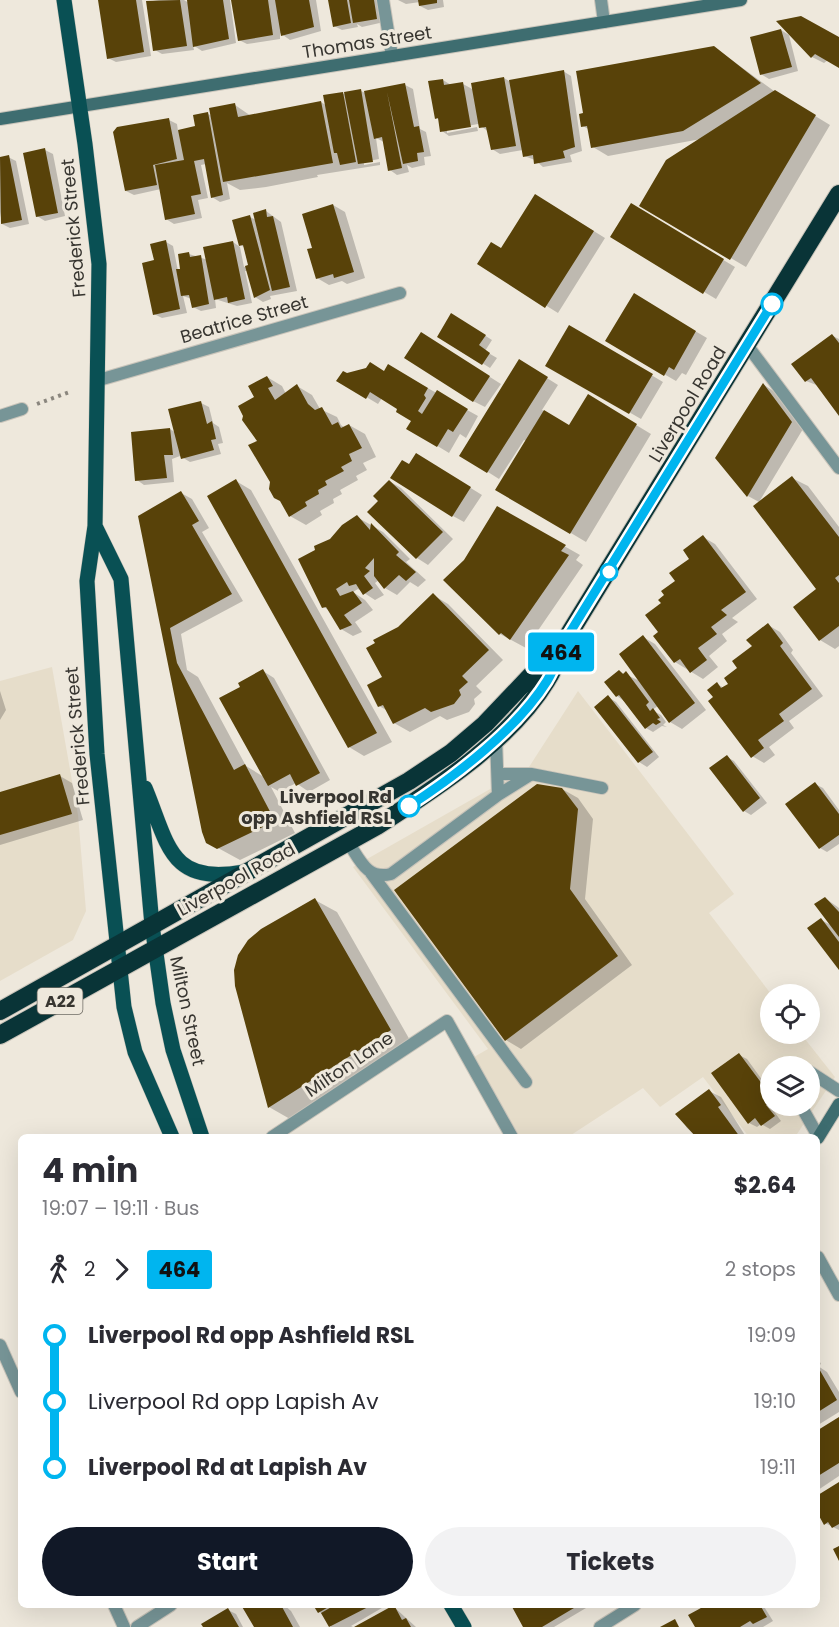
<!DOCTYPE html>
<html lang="en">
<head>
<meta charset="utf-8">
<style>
  :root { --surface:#fff; --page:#f2f2f3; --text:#2b2b33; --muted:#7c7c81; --accent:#111827 }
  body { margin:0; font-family:Poppins,sans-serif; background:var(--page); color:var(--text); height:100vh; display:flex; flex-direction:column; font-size:22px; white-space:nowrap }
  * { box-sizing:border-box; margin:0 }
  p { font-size:20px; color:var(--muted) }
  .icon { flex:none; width:33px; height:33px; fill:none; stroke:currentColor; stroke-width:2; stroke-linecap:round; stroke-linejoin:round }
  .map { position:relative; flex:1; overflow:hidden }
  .panel { position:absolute; left:18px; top:1134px; width:802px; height:474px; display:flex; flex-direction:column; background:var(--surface); border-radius:9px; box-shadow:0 6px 24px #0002 }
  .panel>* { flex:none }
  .badge { padding:0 12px; border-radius:4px; font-size:21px; line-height:39px }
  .controls { position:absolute; left:760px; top:984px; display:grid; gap:12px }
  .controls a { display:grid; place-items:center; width:60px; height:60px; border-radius:50%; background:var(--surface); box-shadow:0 6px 24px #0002; font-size:30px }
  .map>.badge { position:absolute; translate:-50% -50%; box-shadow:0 0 0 3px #fff }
  .legs { display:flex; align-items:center; gap:9px; height:66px; padding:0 24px; font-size:20px }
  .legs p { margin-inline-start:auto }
  .overview { display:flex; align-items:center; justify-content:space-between; height:102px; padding:0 24px }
  h1 { font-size:33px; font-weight:700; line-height:45px }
  .cta { display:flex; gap:12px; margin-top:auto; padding:12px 24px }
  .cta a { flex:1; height:69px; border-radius:36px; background:var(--accent); color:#fff; font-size:24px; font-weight:700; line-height:69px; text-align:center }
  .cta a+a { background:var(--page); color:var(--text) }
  ul { padding:0 24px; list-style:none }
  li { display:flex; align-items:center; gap:21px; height:66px; font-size:22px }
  li i { display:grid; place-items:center; width:9px; height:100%; margin:0 8px; background:currentColor }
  li i::after { content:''; width:15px; height:15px; margin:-8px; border:4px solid; border-radius:50%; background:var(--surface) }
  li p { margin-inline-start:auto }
  li:first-child i { background:linear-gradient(#0000 50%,currentColor 0) }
  li:last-child i { background:linear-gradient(currentColor 50%,#0000 0) }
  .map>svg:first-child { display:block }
</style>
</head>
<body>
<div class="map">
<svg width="839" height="1627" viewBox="0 0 839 1627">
  <rect width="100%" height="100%" fill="#eee8dc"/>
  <!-- built -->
  <path fill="#e6ddca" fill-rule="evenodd" d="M52 667 78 815 86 911 73 940 0 981V681Z
    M578 691 734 894 709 913 771 994V1034H801L835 1077 795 1137H749L703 1077 660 1107 643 1088 568 1137H520L474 1057 488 1049 353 867 529 767ZM771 1066H810V1106H771Z"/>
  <!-- shadow -->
  <path fill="#0003" d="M99 0H142L151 56 116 62 108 58Z
    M159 0H184L189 3 188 0H230L236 43 202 51 193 45 194 50 162 54 155 50 147 2Z
    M234 0H316L321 31 290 40 280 33V39L247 44 239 40Z
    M330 0H380L384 22 362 27 357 24 358 27 342 30 334 26Z
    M398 0H443L444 7 428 10 420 6V2L406 4Z
    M779 22 839 39V66L828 60 824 63 812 57Z
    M781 30 789 35 798 71 769 79 761 74Z
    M714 47 774 91 830 125 746 267 641 205 701 139 608 156 593 147 590 130 583 126Z
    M563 71 571 76 582 151 570 155 572 162 543 167 535 160 524 156 523 150 500 154 492 149 489 132 478 124 447 130V133L477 127 478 131 449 136 442 131 440 120 436 118 443 80 451 85 463 84 474 90 504 78 509 81Z
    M405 85 413 89 420 129 426 132 431 156 424 157 425 165 412 168 407 165 409 172 397 175 390 170 384 142 376 138 379 159 364 162V165L380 162V165L317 175 318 177 266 187 240 190 227 183 230 199 220 202 212 197 206 164 201 165 208 198 198 200 202 218 174 224 166 219 161 189 134 195 126 191 169 120 177 124 178 131 197 127 208 114 212 116 235 105 251 116 321 102 327 106 325 97 361 91 367 94Z
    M45 150 53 154 65 216 45 221 37 216Z
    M8 157 16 161 29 224 10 228 2 224 0 212V158Z
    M547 202 605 238 558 313 479 264 502 249Z
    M333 205 345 212 365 278 347 284 342 281 329 285 317 278Z
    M632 205 735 267 716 299 612 237Z
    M266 211 281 222 297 291 270 296 271 299 263 302 255 297 248 271H245L252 303 237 306 215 299 216 308 201 311 193 307 192 299 183 296 187 313 162 318 154 314 155 262 166 242 173 246 178 271 182 270 189 254 208 260 233 242 240 247 244 267 250 266 245 248 241 245 250 217 256 220Z
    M635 296 707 338 686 375 682 373 676 381 607 341Z
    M459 319 492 340 485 351 497 358 490 368 439 336Z
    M570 327 663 382 641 419 547 365Z
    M833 336 839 339V414L819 386 806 381Z
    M433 341 501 384 485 407 473 401Z
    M388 366 478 416 466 438 460 434 449 453 408 428 413 420 399 408 382 398 378 404 338 380 347 375 385 373Z
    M531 368 558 385 542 410 570 427 588 396 651 434 586 542 497 489 526 441 524 440 499 479 461 455Z
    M267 377 282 386 286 394 297 386 312 395 320 409 337 417 341 425 345 428 349 425 365 434 376 457 363 463 367 470 356 476 358 480 340 490 342 494 333 499 334 503 320 511 322 515 306 525 290 516 271 482 259 441 256 397Z
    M764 385 775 392 803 429 759 502 748 496Z
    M201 403 209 407 213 423 219 427 223 443 218 444 221 454 190 462 180 456 172 459 174 482 144 485 137 480 170 429 176 433Z
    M427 461 482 495 464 522 453 516 409 466Z
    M792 478 808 486 839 527V646L835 649 820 640 818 589Z
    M236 481 251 490 392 742 364 756 349 747Z
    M389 481 401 488 453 539 428 565 417 558 380 501Z
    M181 493 192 499 209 528 202 532 243 601 181 634 187 670 198 677 246 766 264 777 242 688 263 671 274 678 330 780 309 792 296 783 280 792 271 787 295 833 240 860 207 842 203 832 139 517Z
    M497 508 580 555 576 560 583 565 526 648 500 634 465 560Z
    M357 517 383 532 410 559 406 562 426 580 418 587 410 582 397 595 385 588 379 580 375 583 384 595 375 600 358 589 353 592 365 600 373 610 355 622 362 632 353 636 341 629 330 611 324 607 317 551Z
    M703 537 715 544 757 599 732 618 738 622 722 634 727 641 709 656 718 667 703 679 675 662 661 632 663 603Z
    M433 595 448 604 503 660 476 686 482 692 474 699 475 704 469 712 447 720 440 716 410 732 394 723 388 711 379 706 384 678 399 629Z
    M768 625 780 632 793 650 791 653 823 696 789 721 794 728 769 747 775 755 764 763 752 756 715 698 717 684 724 688 730 684Z
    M643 637 655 644 706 710 682 729 670 722 658 706 652 710 661 715 666 722 663 725 667 727 662 726 653 732 646 728 624 701 617 696 620 672 640 681Z
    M0 691 6 710 0 720Z
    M608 697 616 702 659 757 647 767 639 762 596 707Z
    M727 757 734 761 767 803 751 815 744 811Z
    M60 776 72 783 83 820 0 845V794Z
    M815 784 823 788 839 810V844L827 852 820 848Z
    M562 789 578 798 593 819 585 899 632 965 521 1049 506 1040Z
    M825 898 839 908V967L821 920 833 926Z
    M315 900 337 912 411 1042 290 1119 269 1107Z
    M739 1055 747 1059 771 1092V1106H779L773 1110 781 1121 770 1129 761 1124 757 1127 749 1123Z
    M709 1091 721 1097 746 1137H697L687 1128 677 1114Z
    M818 1358 821 1364 818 1366 827 1372 839 1392V1412L818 1425Z
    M839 1419V1476L818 1490V1432Z
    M839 1484V1530L825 1523 818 1512V1497Z
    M243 1605H284L291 1611 300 1627H256Z
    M315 1605H387L351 1626 353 1627H331Z
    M513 1605H584L586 1608 554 1627H526Z
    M705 1605H763L773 1621 763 1627H697L690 1616Z
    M394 1607 416 1627H357Z
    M228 1610 236 1614 243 1627H204Z"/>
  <!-- building -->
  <path fill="#584209" d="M98 0H136L144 52 107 59Z
    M180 0 187 46 153 51 146 1Z
    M187 0H223L229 39 193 47Z
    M231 0H268L273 35 238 41Z
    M275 0H309L314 27 281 36Z
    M328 0H347L351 23 333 27Z
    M349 0H374L377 19 353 23Z
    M418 0H437V3L419 6Z
    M801 16 839 37V68L815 54 811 58 776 21Z
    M781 29 792 67 760 75 750 37Z
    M714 46 761 83 683 131 591 148 587 126 581 127 579 114 583 113 576 71Z
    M564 70 575 147 563 151 565 158 534 164 533 155 523 157 509 80Z
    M504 77 516 146 491 150 486 127 479 128 471 83Z
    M443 79 444 85 463 82 471 127 440 132 438 118 435 119 428 81Z
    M405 83 414 127 419 126 424 152 417 153 418 161 403 164 387 92 402 168 388 171 382 137 374 139 364 91Z
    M361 89 373 162 358 164 344 92Z
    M775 90 816 115 730 260 639 206 666 160Z
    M343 92 356 162 340 165 337 153H334L323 95Z
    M321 101 333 163 223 182 209 108 235 103 238 117Z
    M208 112 223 195 211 198 204 159 194 161 201 194 191 196 195 214 165 220 155 165 184 160 178 130 195 126 193 115Z
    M169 118 177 159 153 165 157 185 125 191 113 132 117 127Z
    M45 148 58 213 36 217 23 153Z
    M9 155 22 220 1 224 0 157Z
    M535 194 594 231 545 308 477 264 491 242 501 248Z
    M631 203 724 259 703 294 610 237Z
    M333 204 354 272 334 278 333 274 316 279 307 249 312 248 302 214Z
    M266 209 267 217 273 216 290 287 272 291 253 213Z
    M250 215 270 290 254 298 245 266 248 265 243 245 239 246 232 220Z
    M166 240 180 309 153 315 142 263 154 260 150 244Z
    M233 241 245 299 228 303 227 297 214 300 203 247Z
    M189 252 190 257 201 255 209 304 192 308 189 295 181 296 176 269H180L178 254Z
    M634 293 696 331 674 370 669 367 664 376 605 341Z
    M451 313 486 335 479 345 490 353 482 365 437 337Z
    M569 325 653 374 629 414 545 366Z
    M421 332 490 376 473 402 404 358Z
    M832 334 839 343V416L811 378 805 382 791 364Z
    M519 359 548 377 487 473 459 456Z
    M370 362 384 371 388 364 428 388 424 395 426 398 418 411 422 414 437 390 468 409 453 432 448 429 437 447 406 429 411 421 396 412 397 409 370 392 366 399 336 381 343 371 347 373 366 368Z
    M267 376 273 386 268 388 275 400 297 384 308 404 315 410 322 407 332 425 338 422 341 428 349 424 362 448 349 454 352 461 341 467 344 471 325 481 327 485 318 490 319 494 305 502 307 506 289 517 280 501 274 498 269 489 270 482 248 445 257 441 242 420 243 416 238 406 254 397 248 386Z
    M763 383 792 422 747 497 715 458Z
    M588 394 637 424 570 534 495 490 544 410 569 425Z
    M201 401 207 424 212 421 216 439 211 440 214 450 181 459 168 409Z
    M170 428 173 455H164L167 478 135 481 131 432Z
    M416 453 471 487 452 517 390 478 402 460 409 464Z
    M792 476 839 537V575L835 578 839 583V626L819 641 793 607 816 589 753 506Z
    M236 479 377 733 348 748 207 496Z
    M389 480 443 532 416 559 367 512 378 501 373 496Z
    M181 491 199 521 192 525 232 594 170 628 177 663 234 770 245 764 275 821 217 849 206 843 202 832 138 516Z
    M497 506 566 545 561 551 569 555 510 640 501 633 499 635 443 580 464 560Z
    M357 515 370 530 371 523 399 552 396 555 416 572 406 581 399 575 384 589 374 576V558L365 568 370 571 364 576 373 588 363 595 356 584 349 586 347 582 336 589 340 596 353 591 362 603 344 615 352 625 340 630 326 607 322 608 298 559 315 550 314 546 330 539 342 525Z
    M703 535 746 592 721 610 727 615 711 627 717 634 698 648 707 660 690 673 680 659 674 663 653 636 658 632 645 615 661 603 658 600 664 595 661 591 675 581 669 573 689 559 683 550Z
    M433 593 489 650 462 676 468 682 459 690 461 695 454 704 431 712 425 708 393 724 383 705 378 707 367 685 382 677 366 648 375 643 373 640 398 627Z
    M768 623 783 643 780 646 812 689 779 714 784 721 758 740 764 748 751 758 708 701 713 697 707 690 717 682 721 688 728 684 724 678 737 668 732 661 752 646 746 640Z
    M643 635 695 703 669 723 619 654Z
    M263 669 320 773 296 786 290 774 268 786 219 698 240 687 238 683Z
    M619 670 623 674 626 671 649 702 646 705 650 711 653 708 660 718 657 719 661 722 656 725 653 723 645 729 619 695 616 697 604 682Z
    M608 695 653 752 638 763 594 707Z
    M727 755 760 798 743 812 709 768Z
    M60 774 72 814 0 835V792Z
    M815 782 839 814V835L819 849 785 804Z
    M537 784 562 788 578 809 570 889 618 956 505 1041 394 890Z
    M825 897 839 912V937L814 904Z
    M315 898 391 1030 268 1108 235 986 234 970 238 955 248 940 261 929Z
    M821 918 839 942V970L807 928Z
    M739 1053 771 1096V1102L766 1105 775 1116 761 1126 755 1118 748 1124 711 1073Z
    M709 1089 721 1105 718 1107 740 1137H696L675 1114Z
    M818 1367 837 1400 818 1412Z
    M839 1417V1463L818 1476V1430Z
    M839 1482V1524L832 1528 828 1522 824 1525 818 1514V1495Z
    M839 1546V1561L833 1549Z
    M241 1605H281L293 1627H254Z
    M313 1605H332L318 1613Z
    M335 1605H372L329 1627 321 1613Z
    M394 1605 402 1620 406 1618 411 1627H354Z
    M511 1605H579L542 1627H523Z
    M699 1605H760L767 1617 753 1624 750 1621 740 1627H695L688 1615 701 1608Z
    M228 1608 239 1627H203L201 1624Z
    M675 1619 679 1627H660Z"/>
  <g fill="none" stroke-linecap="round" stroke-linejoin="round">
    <!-- lane casing -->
    <g stroke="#c9c4ba" stroke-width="14">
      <path id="lane" d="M383 0 392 56
        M499 774H531L602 788
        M498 795 530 775
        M348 842C360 860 367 880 391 874L498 795 496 738
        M371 873 526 1082
        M810 1072 839 1091
        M801 1106 818 1136
        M272 1137 447 1021 512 1137"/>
    </g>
    <!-- street casing -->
    <g stroke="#c9c4ba" stroke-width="14">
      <path id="street" d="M601 0 604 22
        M747 345 839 468
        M99 380 400 293
        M0 416 22 409
        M818 1257 839 1295
        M0 1345 21 1392
        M114 1605 124 1627
        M137 1627 171 1605
        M600 1627 635 1605"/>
    </g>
    <!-- secondary casing -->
    <g stroke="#c9c4ba" stroke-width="14">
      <path id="secondary" d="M0 119 741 0
        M818 1138 839 1104"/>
    </g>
    <!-- primary casing -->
    <g stroke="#c9c4ba" stroke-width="16">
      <path id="primary" d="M64 0 85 144 99 264 95 526 87 581 97 754 124 1007 135 1052 172 1137
        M95 526 121 579 152 925 163 1003 173 1050 202 1137
        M145 788C168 843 169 886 243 872
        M451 1605 464 1627"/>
    </g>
    <!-- highway casing -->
    <g stroke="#c9c4ba" stroke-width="20">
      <path id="highway" d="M0 1011 409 781 451 753 485 724 558 647
        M0 1035 377 826C435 789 510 741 547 680 556 666 562 649 569 634L839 194"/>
    </g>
    <!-- path -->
    <path stroke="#8a867e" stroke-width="4" stroke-dasharray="3 4.5" stroke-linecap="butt" d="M37 404 72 391"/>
    <!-- lane -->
    <use href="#lane" stroke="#779597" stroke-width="12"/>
    <!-- street -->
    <use href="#street" stroke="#779597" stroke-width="12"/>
    <!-- secondary -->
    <use href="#secondary" stroke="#3e6d70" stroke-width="12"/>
    <!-- primary -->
    <use href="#primary" stroke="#095054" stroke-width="15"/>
    <!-- highway -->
    <use href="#highway" stroke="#093437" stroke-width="18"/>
  </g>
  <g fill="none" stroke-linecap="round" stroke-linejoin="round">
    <!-- line-1 casing -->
    <g stroke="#fff" stroke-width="14">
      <path id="line-1" d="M409 806C457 775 517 729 547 681 556 666 562 649 569 634L772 304"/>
    </g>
    <!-- line-1 -->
    <use href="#line-1" stroke="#00b5ef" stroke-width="9"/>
  </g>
  <!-- markers -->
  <g fill="#fff" stroke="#00b5ef" stroke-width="3">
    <circle cx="772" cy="304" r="10"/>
    <circle cx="609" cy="572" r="8"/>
    <circle cx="409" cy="806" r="10"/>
  </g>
  <g text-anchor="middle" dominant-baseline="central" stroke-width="6" stroke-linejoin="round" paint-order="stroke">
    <!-- shield labels -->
    <rect fill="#eee8dc" stroke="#6e6b64" stroke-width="1.5" x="37.5" y="988" width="45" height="26" rx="4.5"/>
    <g font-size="16" font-weight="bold" fill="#373530">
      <text x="60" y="1001">A22</text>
    </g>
    <!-- street labels -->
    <g font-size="18" fill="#373530" stroke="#eee8dc">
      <text transform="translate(367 42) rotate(-9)">Thomas Street</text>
      <text transform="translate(73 228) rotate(-95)">Frederick Street</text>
      <text transform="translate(244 319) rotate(-16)">Beatrice Street</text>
      <text transform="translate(687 404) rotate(-59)">Liverpool Road</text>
      <text transform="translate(77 736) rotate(-95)">Frederick Street</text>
      <text transform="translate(236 879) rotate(-29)">Liverpool Road</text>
      <text transform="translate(188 1011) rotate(78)">Milton Street</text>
      <text transform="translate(349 1064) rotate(-34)">Milton Lane</text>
    </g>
    <!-- stop labels -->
    <g font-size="18" font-weight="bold" fill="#373530" stroke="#eee8dc" text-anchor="end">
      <text x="392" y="796">Liverpool Rd<tspan x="392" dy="21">opp Ashfield RSL</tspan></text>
    </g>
  </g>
</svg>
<div class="controls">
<a><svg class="icon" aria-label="locate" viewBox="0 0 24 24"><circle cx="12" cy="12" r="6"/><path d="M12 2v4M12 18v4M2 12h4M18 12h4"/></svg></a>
<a><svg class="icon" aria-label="layers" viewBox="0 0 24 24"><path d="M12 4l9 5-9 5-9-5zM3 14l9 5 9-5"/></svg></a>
</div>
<b class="badge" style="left:561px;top:652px;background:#00b5ef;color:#111">464</b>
<section class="panel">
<div class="overview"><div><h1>4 min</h1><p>19:07 – 19:11 · Bus</p></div><b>$2.64</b></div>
<div class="legs"><svg class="icon" aria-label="walk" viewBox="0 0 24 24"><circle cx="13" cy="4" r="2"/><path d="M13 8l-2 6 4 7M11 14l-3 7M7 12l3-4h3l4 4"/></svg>2<svg class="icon" aria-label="forward" viewBox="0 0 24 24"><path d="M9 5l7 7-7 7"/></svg><b class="badge" style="background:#00b5ef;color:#111">464</b><p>2 stops</p></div>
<ul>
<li><i style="color:#00b5ef"></i><b>Liverpool Rd opp Ashfield RSL</b><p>19:09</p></li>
<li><i style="color:#00b5ef"></i><span>Liverpool Rd opp Lapish Av</span><p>19:10</p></li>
<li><i style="color:#00b5ef"></i><b>Liverpool Rd at Lapish Av</b><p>19:11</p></li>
</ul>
<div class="cta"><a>Start</a><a>Tickets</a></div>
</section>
</div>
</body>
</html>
